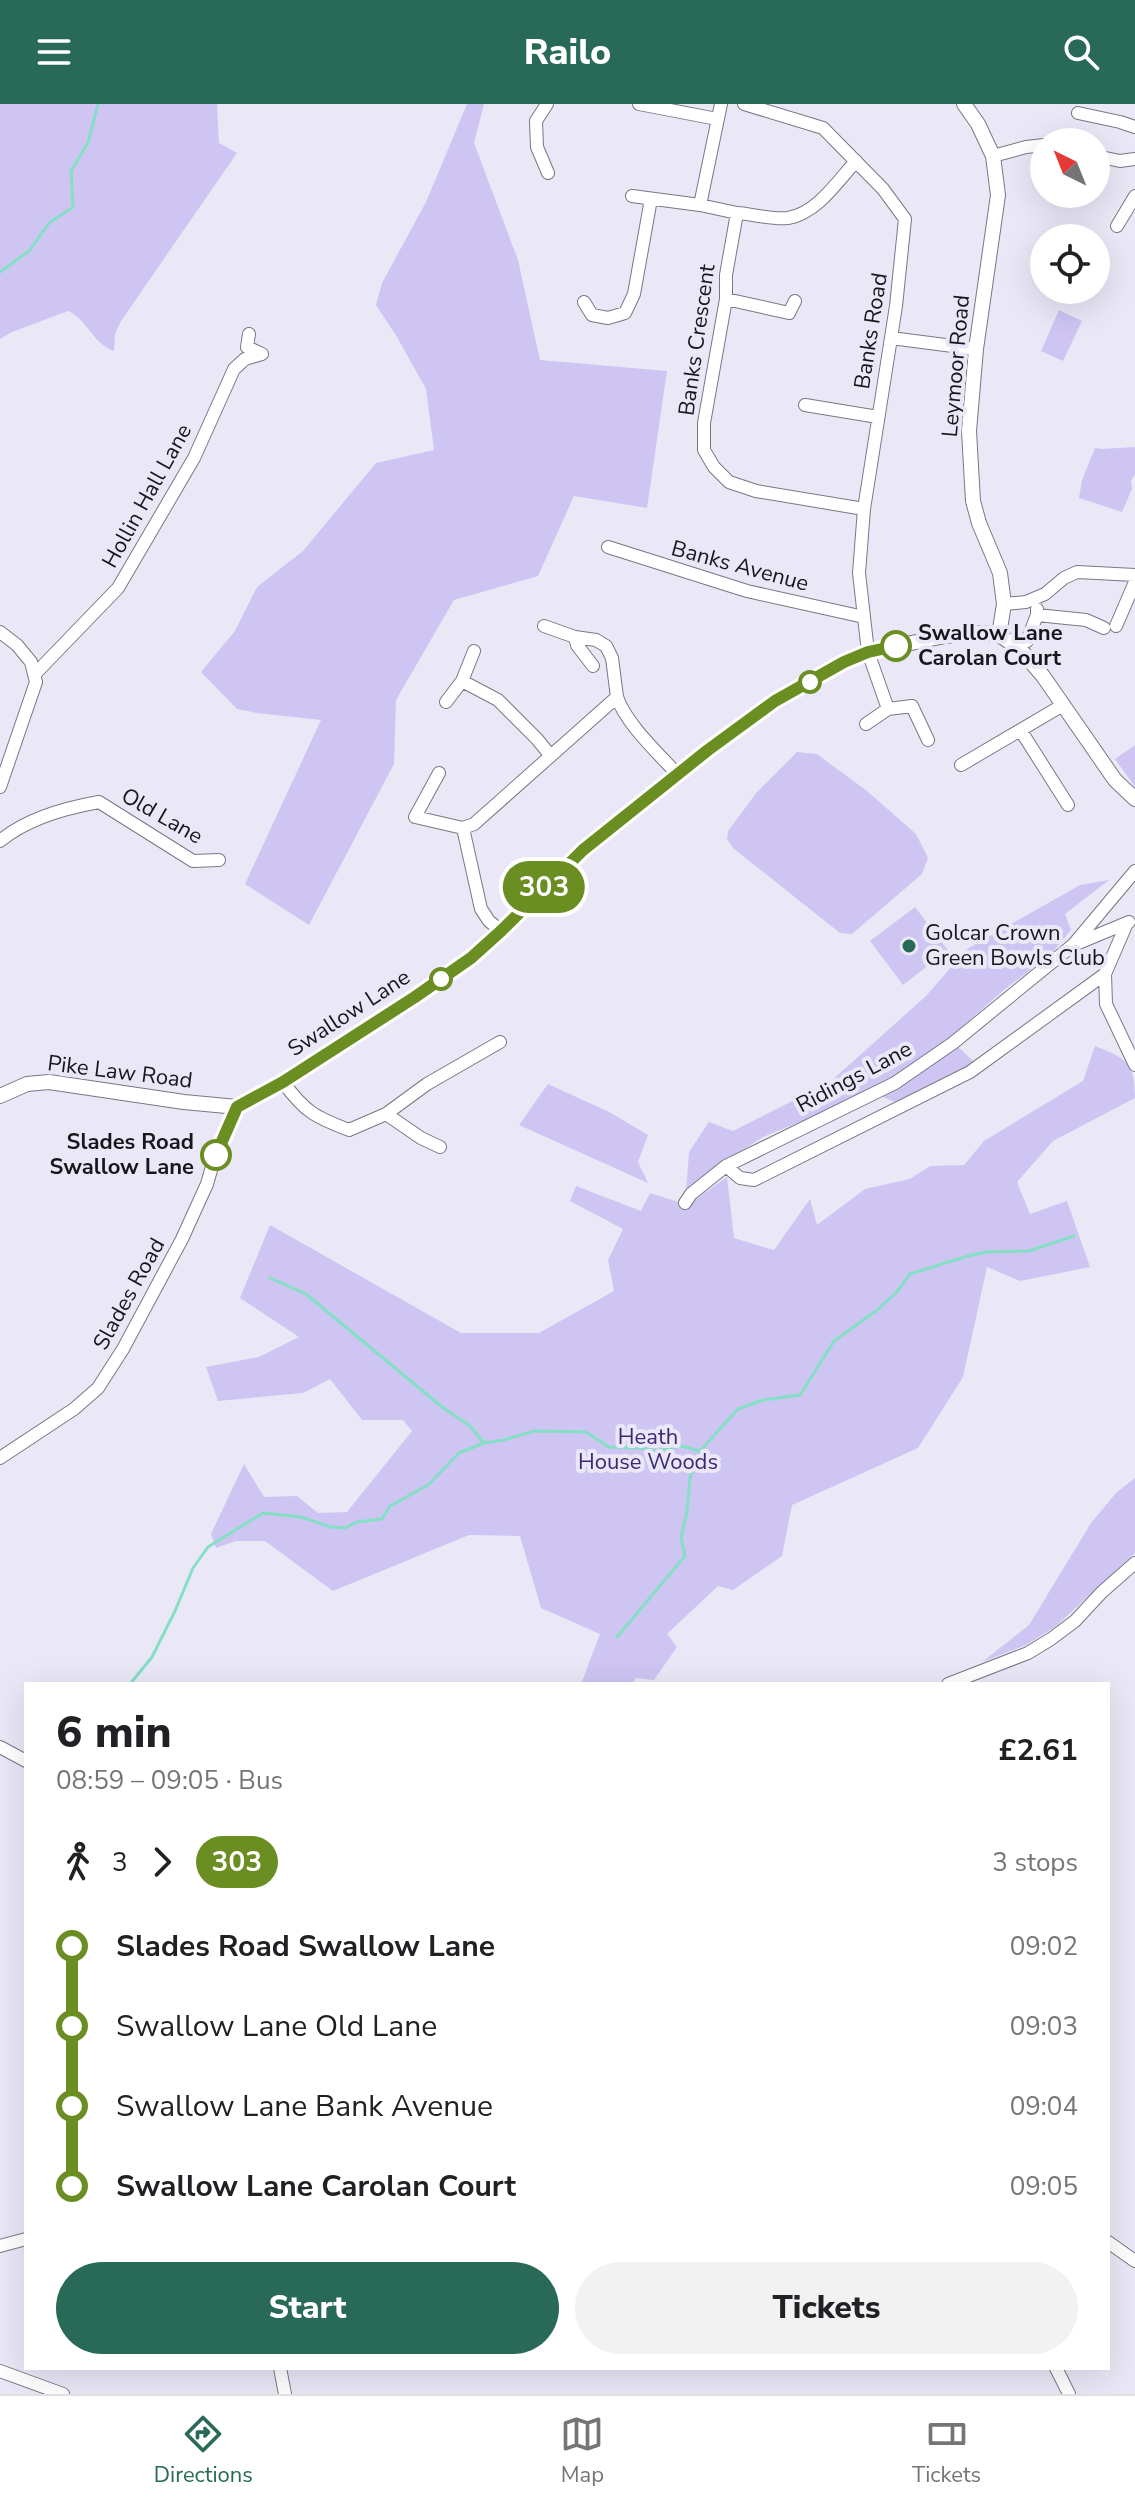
<!DOCTYPE html>
<html lang="en">
<head>
<meta charset="utf-8">
<style>
  :root { --surface:#fff; --page:#f2f2f2; --text:#202124; --muted:#757577; --line:#e0e0e0; --accent:#286958 }
  body { margin:0; font-family:"Nunito Sans",sans-serif; background:var(--page); color:var(--text); height:100vh; display:flex; flex-direction:column; font-size:30px; white-space:nowrap }
  * { box-sizing:border-box; margin:0 }
  p { font-size:26px; color:var(--muted) }
  .icon { flex:none; width:44px; height:44px; fill:none; stroke:currentColor; stroke-width:2; stroke-linecap:round; stroke-linejoin:round }
  .map { position:relative; flex:1; overflow:hidden }
  .drawer { position:absolute; left:24px; top:1578px; width:1086px; height:688px; display:flex; flex-direction:column; background:var(--surface); border-radius:0px; box-shadow:0 8px 32px #0002 }
  .drawer>* { flex:none }
  .badge { padding:0 16px; border-radius:26px; font-size:28px; line-height:52px }
  .needle { width:52px; rotate:317deg }
  .controls { position:absolute; left:1030px; top:24px; display:grid; gap:16px }
  .controls a { display:grid; place-items:center; width:80px; height:80px; border-radius:50%; background:var(--surface); box-shadow:0 8px 32px #0002; font-size:40px }
  .map>.badge { position:absolute; translate:-50% -50%; box-shadow:0 0 0 4px #fff }
  .legs { display:flex; align-items:center; gap:12px; height:88px; padding:0 32px; font-size:26px }
  .legs p { margin-inline-start:auto }
  .head { display:flex; align-items:center; justify-content:space-between; height:136px; padding:0 32px }
  h1 { font-size:44px; font-weight:800; line-height:60px }
  .action { display:flex; gap:16px; margin-top:auto; padding:16px 32px }
  .action a { flex:1; height:92px; border-radius:48px; background:var(--accent); color:#fff; font-size:32px; font-weight:800; line-height:92px; text-align:center }
  .action a+a { background:var(--page); color:var(--text) }
  ul { padding:0 32px; list-style:none }
  li { display:flex; align-items:center; gap:28px; height:80px; font-size:30px }
  li i { display:grid; place-items:center; width:12px; height:100%; margin:0 10px; background:currentColor }
  li i::after { content:''; width:20px; height:20px; margin:-10px; border:6px solid; border-radius:50%; background:var(--surface) }
  li p { margin-inline-start:auto }
  li:first-child i { background:linear-gradient(#0000 50%,currentColor 0) }
  li:last-child i { background:linear-gradient(currentColor 50%,#0000 0) }
  header { display:flex; justify-content:space-between; align-items:center; height:104px; padding:0 32px; background:var(--accent); color:#fff; font-size:36px; font-weight:800 }
  .tabs { display:flex; justify-content:space-around; align-items:center; height:112px; border-top:2px solid var(--line); background:var(--surface); font-size:22px; color:var(--muted) }
  .tabs a { display:grid; justify-items:center; gap:4px }
  .tabs .selected { color:var(--accent) }
  .map>svg:first-child { display:block }
</style>
</head>
<body>
<header><svg class="icon" aria-label="menu" viewBox="0 0 24 24"><path d="M4 6h16M4 12h16M4 18h16"/></svg>Railo<svg class="icon" aria-label="search" viewBox="0 0 24 24"><circle cx="10" cy="10" r="6"/><path d="M15 15l6 6"/></svg></header>
<div class="map">
<svg width="1135" height="2290" viewBox="0 0 1135 2290">
  <rect width="100%" height="100%" fill="#eae8f7"/>
  <!-- green -->
  <path fill="#cec5f3" d="M0 0H217L219 39 237 49 121 217 115 230 114 247C93 240 88 216 68 207L12 228 0 235Z
    M467 0H484L474 39 518 156 540 256 667 267 647 404 574 392 538 472 454 496 396 596 394 660 309 821 245 780 321 616 257 609 237 605 201 568 235 527 257 483 303 447 376 359 434 346 426 285 397 233 376 201 382 179 426 98Z
    M1059 206 1082 217 1063 257 1041 247Z
    M1135 343V370L1131 377 1132 385 1122 408 1079 394 1082 376 1095 344 1102 345Z
    M1135 641V683L1115 655Z
    M797 648 817 650 867 687 916 730 928 754 922 770 852 830 840 829 733 744 727 735 728 727 757 688Z
    M1109 776 1065 810 1071 826 1050 851 1005 885 949 934 975 959 895 998 871 988 763 1033 710 1067 686 1089 689 1048 709 1018 733 1027 830 978 926 892 967 845 1080 781Z
    M915 803 948 846 903 881 870 837Z
    M1095 942C1126 954 1135 959 1135 994L1053 1037 1017 1078 1030 1110 1067 1097 1090 1163 1020 1177 987 1163 963 1273 918 1344 792 1401 782 1452 733 1486 718 1482 667 1530 677 1543 654 1576 636 1574 632 1580H581L600 1530 541 1504 520 1432 469 1431 333 1487 265 1437H236L216 1444 211 1430 244 1360 264 1393 297 1392 318 1409 347 1408 412 1327 403 1316H362L330 1275 303 1289 218 1297 206 1263 259 1253 299 1233 240 1194 270 1121 461 1229H539L614 1187 608 1156 623 1125 570 1097 576 1082 641 1107 650 1089 688 1101 727 1073 734 1134 774 1146 810 1095 817 1121 865 1085 910 1075 930 1062 964 1061 984 1037 1083 977Z
    M548 980 611 1009 648 1031 638 1058 648 1079 519 1021Z
    M1135 1374V1449L1055 1523 1026 1541 982 1558 1029 1521 1091 1419 1116 1389Z"/>
  <g fill="none" stroke-linecap="round" stroke-linejoin="round">
    <!-- stream -->
    <path stroke="#84dfc4" stroke-width="3" d="M0 168 29 147 49 119 73 103 71 67 88 39 98 0
      M270 1174 306 1190 442 1303 470 1322 484 1339
      M617 1533 685 1452 681 1434 687 1407 690 1374 700 1349
      M130 1580 152 1553 175 1507 193 1464 208 1443 263 1409 301 1413 331 1423 345 1424 357 1418 382 1415 390 1402 428 1381 459 1349 484 1339 504 1336 534 1327 586 1328 609 1343 641 1344 656 1347 681 1342 700 1347 738 1305 763 1296 800 1291 834 1237 876 1207 896 1189 910 1170 968 1152 986 1148 1029 1147 1074 1132"/>
    <!-- minor casing -->
    <g stroke="#7a7784" stroke-width="14">
      <path id="minor" d="M547 0 536 17 537 43 548 69
        M639 0 717 15
        M744 0 823 24 883 85 905 115 896 202 864 405 859 469 868 548 888 605 866 620
        M1078 9 1120 18 1135 23
        M993 52 1026 43 1044 41
        M1096 52 1120 57 1135 55
        M632 92 700 101 737 109 726 171V195L704 319V346L714 363 729 378 756 387 864 405
        M700 101 721 0
        M737 109C753 110 773 116 788 114 817 109 838 77 856 57
        M1117 122 1135 92
        M726 195 789 209 795 197
        M584 198 592 211 608 214 625 209 634 190 651 95
        M891 234 976 245
        M805 301 878 313
        M608 443 747 487 864 513
        M1004 500 1026 498 1045 490 1064 474 1077 468 1135 471
        M1037 511 1086 516 1104 524
        M1116 522 1135 478
        M0 528 17 541 31 558 36 578 0 683
        M575 533 577 541 593 562
        M1027 537 1037 511V505
        M474 547 462 577 498 596 537 635 550 651
        M34 571 118 484 194 354 234 265 245 255 262 250 247 243 249 230
        M617 593C626 620 659 650 678 671
        M446 598 462 577
        M888 605 912 602 928 636
        M1021 627 1068 701
        M961 661 1063 601
        M439 669 415 713 463 724 481 805 489 817 501 827
        M463 724 474 720 617 593 612 554 606 542 596 536 575 533 544 522
        M0 737C26 715 65 704 99 698L193 757 219 756
        M1127 819 1105 870 1106 900 1135 961
        M1076 840 1129 818
        M283 978C305 1008 315 1013 349 1026L386 1010 427 980 500 938
        M386 1010 421 1034 440 1043
        M726 1062 740 1074 754 1076 970 968 1105 870
        M685 1099 691 1090 726 1062 895 979 953 939 1073 841 1135 767
        M0 1354 74 1305 98 1284 123 1245 182 1135 207 1080 215 1052 237 1003
        M948 1580 1028 1549 1051 1535 1075 1517 1102 1488 1135 1459
        M0 1643 26 1657
        M1108 2138 1135 2157
        M0 2142 26 2135
        M280 2264 285 2290
        M1056 2264 1069 2290
        M0 2267 63 2290"/>
    </g>
    <!-- tertiary casing -->
    <g stroke="#7a7784" stroke-width="16">
      <path id="tertiary" d="M964 0 978 20 993 52 998 91 976 245 969 327 973 397 979 419 1000 469 1004 500 999 531
        M0 992 27 980 49 978 184 998 237 1003 283 978 415 893 471 854 501 827 583 746 708 646 775 597 844 558 868 548 945 532 982 529 999 531 1019 544 1043 572 1115 676 1135 695"/>
    </g>
    <!-- minor -->
    <use href="#minor" stroke="#fff" stroke-width="12"/>
    <!-- tertiary -->
    <use href="#tertiary" stroke="#fff" stroke-width="14"/>
  </g>
  <g fill="none" stroke-linecap="round" stroke-linejoin="round">
    <!-- line-1 casing -->
    <g stroke="#fff" stroke-width="18">
      <path id="line-1" d="M216 1051 237 1003 283 978 415 893 471 854 501 827 583 746 708 646 775 597 844 558 868 548 896 542"/>
    </g>
    <!-- line-1 -->
    <use href="#line-1" stroke="#6b8e23" stroke-width="12"/>
  </g>
  <!-- markers -->
  <g fill="#fff" stroke="#6b8e23" stroke-width="4">
    <circle cx="896" cy="542" r="14"/>
    <circle cx="810" cy="578" r="10"/>
    <circle cx="441" cy="875" r="10"/>
    <circle cx="216" cy="1051" r="14"/>
  </g>
  <circle fill="#286958" stroke="#eae8f7" stroke-width="3" cx="909" cy="842" r="8"/>
  <g text-anchor="middle" dominant-baseline="central" stroke-width="8" stroke-linejoin="round" paint-order="stroke">
    <!-- street labels -->
    <g font-size="22" fill="#17161b" stroke="#eae8f7">
      <text transform="translate(871 227) rotate(-81)">Banks Road</text>
      <text transform="translate(697 236) rotate(-82)">Banks Crescent</text>
      <text transform="translate(956 262) rotate(-85)">Leymoor Road</text>
      <text transform="translate(147 392) rotate(-61)">Hollin Hall Lane</text>
      <text transform="translate(740 462) rotate(15)">Banks Avenue</text>
      <text transform="translate(162 712) rotate(30)">Old Lane</text>
      <text transform="translate(349 909) rotate(-33)">Swallow Lane</text>
      <text transform="translate(120 968) rotate(7)">Pike Law Road</text>
      <text transform="translate(854 973) rotate(-28)">Ridings Lane</text>
      <text transform="translate(129 1190) rotate(-61)">Slades Road</text>
    </g>
    <!-- stop labels -->
    <g font-size="22" font-weight="bold" fill="#17161b" stroke="#eae8f7" text-anchor="start">
      <text x="918" y="529">Swallow Lane<tspan x="918" dy="25">Carolan Court</tspan></text>
      <text x="194" y="1038" text-anchor="end">Slades Road<tspan x="194" dy="25">Swallow Lane</tspan></text>
    </g>
    <!-- poi labels -->
    <g font-size="22" fill="#17161b" stroke="#eae8f7" text-anchor="start">
      <text x="925" y="829">Golcar Crown<tspan x="925" dy="25">Green Bowls Club</tspan></text>
    </g>
    <!-- park labels -->
    <g font-size="22" fill="#402874" stroke="#eae8f7">
      <text x="648" y="1333">Heath<tspan x="648" dy="25">House Woods</tspan></text>
    </g>
  </g>
</svg>
<div class="controls">
<a><svg class="needle" viewBox="-14 -14 28 28"><path d="M0-13l5 13h-10z" fill="#e53935"/><path d="M0 13l5-13h-10z" fill="#757577"/></svg></a>
<a><svg class="icon" aria-label="locate" viewBox="0 0 24 24"><circle cx="12" cy="12" r="6"/><path d="M12 2v4M12 18v4M2 12h4M18 12h4"/></svg></a>
</div>
<b class="badge" style="left:544px;top:783px;background:#6b8e23;color:#fff">303</b>
<section class="drawer">
<div class="head"><div><h1>6 min</h1><p>08:59 – 09:05 · Bus</p></div><b>£2.61</b></div>
<div class="legs"><svg class="icon" aria-label="walk" viewBox="0 0 24 24"><circle cx="13" cy="4" r="2"/><path d="M13 8l-2 6 4 7M11 14l-3 7M7 12l3-4h3l4 4"/></svg>3<svg class="icon" aria-label="forward" viewBox="0 0 24 24"><path d="M9 5l7 7-7 7"/></svg><b class="badge" style="background:#6b8e23;color:#fff">303</b><p>3 stops</p></div>
<ul>
<li><i style="color:#6b8e23"></i><b>Slades Road Swallow Lane</b><p>09:02</p></li>
<li><i style="color:#6b8e23"></i><span>Swallow Lane Old Lane</span><p>09:03</p></li>
<li><i style="color:#6b8e23"></i><span>Swallow Lane Bank Avenue</span><p>09:04</p></li>
<li><i style="color:#6b8e23"></i><b>Swallow Lane Carolan Court</b><p>09:05</p></li>
</ul>
<div class="action"><a>Start</a><a>Tickets</a></div>
</section>
</div>
<nav class="tabs">
<a class="selected"><svg class="icon" aria-label="directions" viewBox="0 0 24 24"><path d="M12 3l9 9-9 9-9-9zM9 14v-3h6M13 9l2 2-2 2"/></svg>Directions</a>
<a><svg class="icon" aria-label="map" viewBox="0 0 24 24"><path d="M3 6l6-2 6 2 6-2v14l-6 2-6-2-6 2zM9 4v14M15 6v14"/></svg>Map</a>
<a><svg class="icon" aria-label="tickets" viewBox="0 0 24 24"><path d="M3 7h18v10H3zM15 7v10"/></svg>Tickets</a>
</nav>
</body>
</html>
